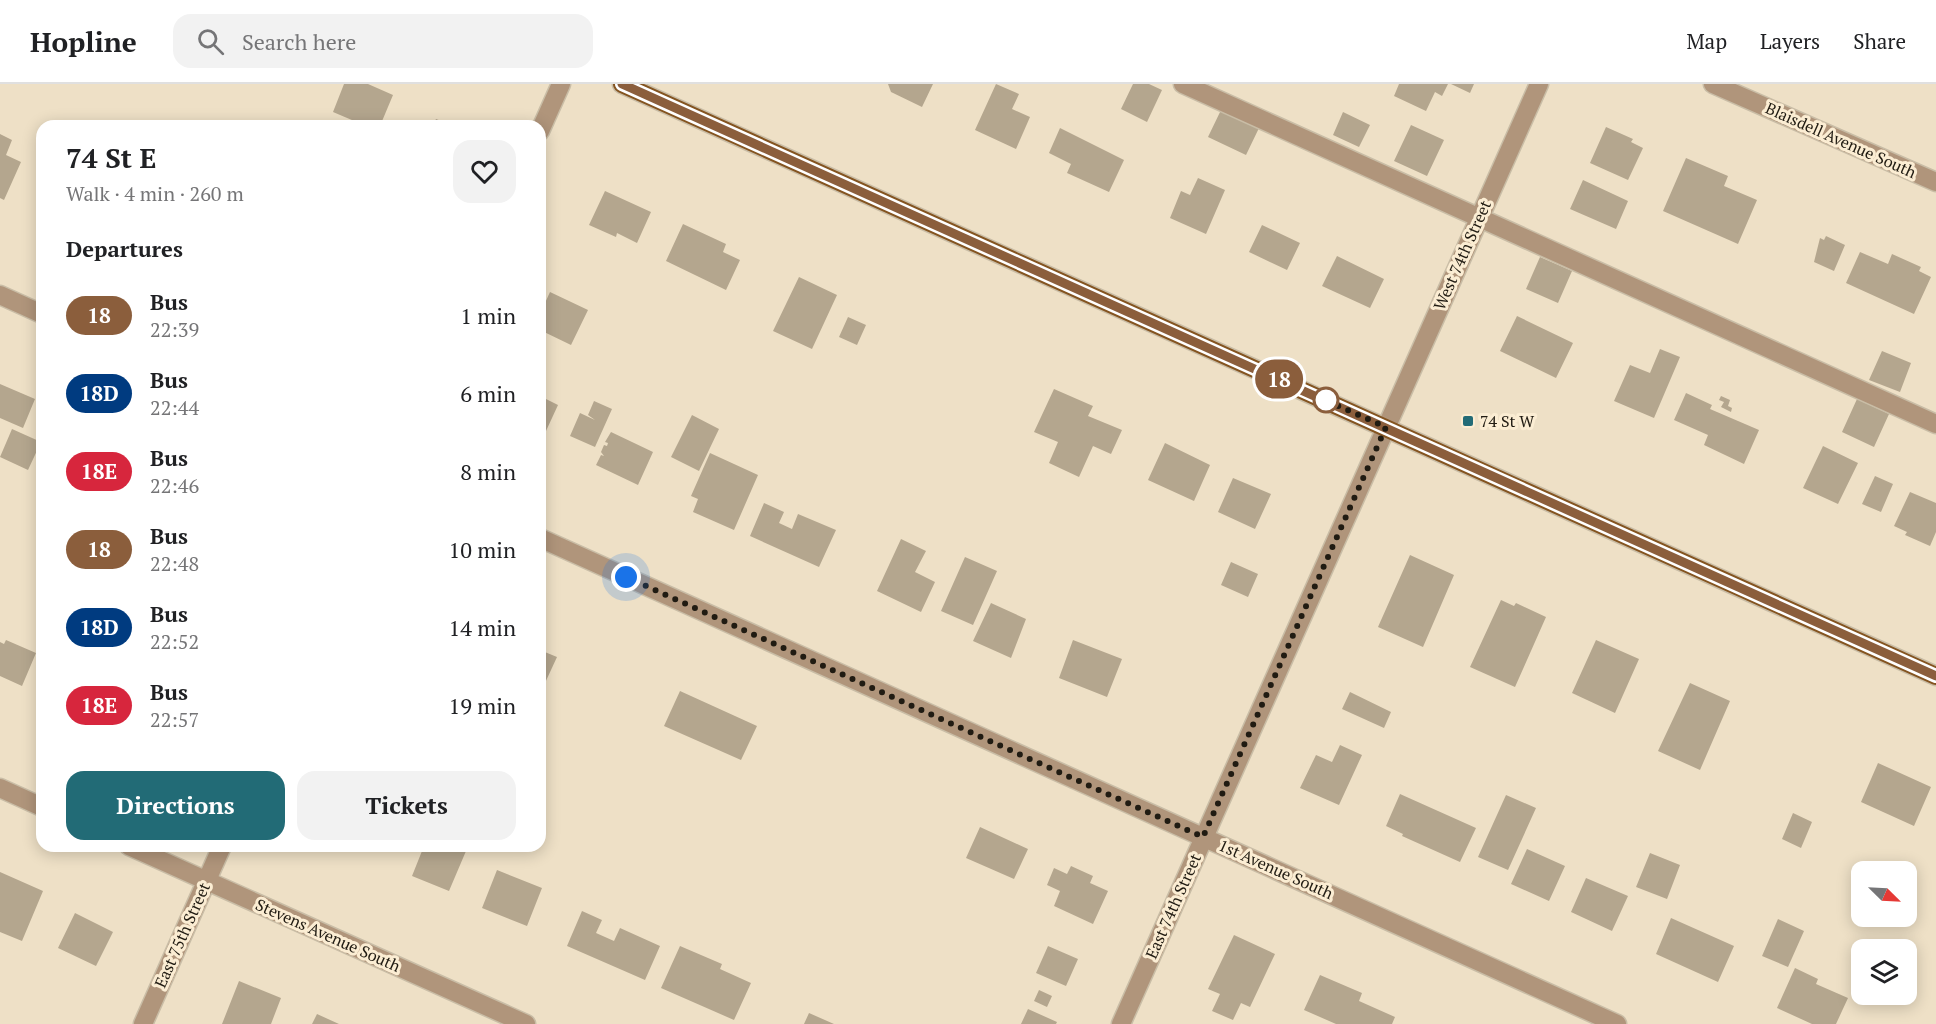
<!DOCTYPE html>
<html lang="en">
<head>
<meta charset="utf-8">
<style>
  :root { --surface:#fff; --page:#f2f2f2; --text:#202124; --muted:#757577; --line:#e0e0e0; --accent:#226b76 }
  body { margin:0; font-family:"PT Serif",serif; background:var(--page); color:var(--text); height:100vh; display:flex; flex-direction:column; font-size:22px; white-space:nowrap }
  * { box-sizing:border-box; margin:0 }
  p { font-size:20px; color:var(--muted) }
  .icon { flex:none; width:33px; height:33px; fill:none; stroke:currentColor; stroke-width:2; stroke-linecap:round; stroke-linejoin:round }
  .map { position:relative; flex:1; overflow:hidden }
  .sheet { position:absolute; left:36px; top:36px; width:510px; height:732px; display:flex; flex-direction:column; background:var(--surface); border-radius:18px; box-shadow:0 3px 15px #0003 }
  .sheet>* { flex:none }
  .badge { padding:0 12px; border-radius:20px; font-size:21px; line-height:39px }
  .needle { width:39px; rotate:114deg }
  .controls { position:absolute; left:1851px; top:777px; display:grid; gap:12px }
  .controls a { display:grid; place-items:center; width:66px; height:66px; border-radius:12px; background:var(--surface); box-shadow:0 3px 15px #0003; font-size:30px }
  .you { position:absolute; width:30px; height:30px; margin:-15px; border:4px solid #fff; border-radius:50%; background:#1a73e8; box-shadow:0 0 0 9px #1a73e833 }
  .map>.badge { position:absolute; translate:-50% -50%; box-shadow:0 0 0 3px #fff }
  h2 { padding:0 30px; font-size:22px; line-height:54px }
  .round { display:grid; place-items:center; flex:none; width:63px; height:63px; border-radius:18px; background:var(--page) }
  .overview { display:flex; align-items:center; justify-content:space-between; height:102px; padding:0 30px }
  h1 { font-size:28px; font-weight:700; line-height:45px }
  .cta { display:flex; gap:12px; margin-top:auto; padding:12px 30px }
  .cta a { flex:1; height:69px; border-radius:18px; background:var(--accent); color:#fff; font-size:24px; font-weight:700; line-height:69px; text-align:center }
  .cta a+a { background:var(--page); color:var(--text) }
  ul { padding:0; list-style:none }
  li { display:flex; align-items:center; gap:18px; height:78px; padding:0 30px }
  li div { flex:1 }
  li b { display:block; font-size:22px }
  li em { font-style:normal }
  li .badge { min-width:66px; font-weight:700; text-align:center }
  header { display:flex; align-items:center; gap:36px; box-sizing:border-box; height:84px; padding:0 30px; background:var(--surface); border-bottom:2px solid var(--line) }
  header strong { font-size:28px }
  nav { display:flex; gap:33px; margin-inline-start:auto; font-size:21px }
  .search { width:420px; height:54px; background:var(--page); display:flex; align-items:center; gap:15px; box-sizing:border-box; padding:0 21px; border-radius:18px; color:var(--muted); font-size:22px }
  .map>svg:first-child { display:block }
</style>
</head>
<body>
<header>
<strong>Hopline</strong>
<div class="search"><svg class="icon" aria-label="search" viewBox="0 0 24 24"><circle cx="10" cy="10" r="6"/><path d="M15 15l6 6"/></svg>Search here</div>
<nav><a>Map</a><a>Layers</a><a>Share</a></nav>
</header>
<div class="map">
<svg width="1936" height="940" viewBox="0 0 1936 940">
  <rect width="100%" height="100%" fill="#eee0c6"/>
  <!-- building -->
  <path fill="#b4a68e" d="M344 0H368L393 11 380 42H366L333 28Z
    M888 0H933L922 23 891 8Z
    M996 0 1019 10 1012 25 1030 33 1016 65 975 46Z
    M1133 0H1149L1162 6 1147 38 1121 25Z
    M1399 0H1448L1442 12 1435 8 1426 27 1394 12Z
    M1451 0H1474L1470 9Z
    M1221 26 1259 44 1246 71 1208 53Z
    M1343 28 1370 41 1359 63 1333 51Z
    M436 35 454 42H433Z
    M1411 41 1444 56 1427 92 1394 77Z
    M1606 43 1633 55 1631 58 1643 64 1628 96 1590 79Z
    M1060 44 1124 76 1109 108 1067 89 1071 80 1049 69Z
    M0 50 12 56 6 71 21 78 4 116 0 114Z
    M1686 74 1728 92 1724 102 1757 116 1738 160 1663 127Z
    M1198 94 1225 106 1206 150 1170 134 1181 107 1190 111Z
    M1583 96 1628 117 1616 145 1570 125Z
    M605 107 651 128 637 159 617 149 616 153 589 141Z
    M683 140 726 160 723 168 740 176 726 206 666 177Z
    M1262 141 1300 159 1287 186 1249 168Z
    M1826 152 1845 161 1834 187 1814 178 1820 154 1824 156Z
    M1860 168 1888 180 1892 170 1921 183 1919 187 1931 193 1914 230 1846 199Z
    M1337 172 1384 195 1370 224 1322 202Z
    M1540 173 1572 187 1558 219 1526 205Z
    M799 193 837 211 812 265 773 247Z
    M550 208 588 226 571 261 540 246V230Z
    M1517 232 1573 259 1556 294 1500 267Z
    M848 233 866 241 857 261 839 253Z
    M1660 265 1680 273 1654 334 1614 317 1630 281 1650 289Z
    M1882 267 1911 279 1900 308 1869 296Z
    M0 300 35 315 23 344 0 334Z
    M1054 305 1093 322 1088 332 1122 346 1111 370 1093 362 1079 393 1049 379 1058 358 1034 348Z
    M1686 309 1712 321 1710 325 1759 346 1744 380 1704 361 1708 351 1674 336Z
    M540 312 558 321 540 360Z
    M1721 312 1730 316 1728 322 1732 324 1731 328 1721 323 1724 318 1719 316Z
    M1857 315 1889 330 1874 363 1842 348Z
    M594 317 612 325 595 363 570 352 580 329 595 336 588 331Z
    M692 331 719 345 699 387 671 373Z
    M12 345 41 358 28 386 0 373Z
    M611 348 653 368 638 401 596 381 601 371 604 372 601 368 604 361 607 362 608 359 605 358Z
    M1165 359 1210 381 1194 417 1148 396Z
    M1823 362 1858 379 1838 420 1803 404Z
    M710 369 758 391 734 446 693 428 698 415 691 412Z
    M1875 392 1893 400 1881 428 1862 420Z
    M1233 394 1271 410 1255 445 1218 428Z
    M1910 408 1936 419V448L1930 462 1905 451 1907 448 1894 442Z
    M764 419 784 428 779 439 792 445 798 430 836 446 819 483 750 452Z
    M901 455 926 467 915 488 935 498 921 528 877 507Z
    M1410 471 1454 491 1423 563 1378 543Z
    M965 473 997 487 973 541 941 527Z
    M1231 478 1258 490 1248 513 1221 501Z
    M1501 516 1514 522 1516 519 1546 533 1515 603 1470 583Z
    M991 519 1026 535 1011 574 973 557Z
    M6 556 36 569 22 602 0 592V558L4 560Z
    M1073 556 1122 575 1107 613 1059 594Z
    M1596 556 1639 575 1615 629 1572 609Z
    M540 566 557 573 545 599 540 596Z
    M1690 599 1730 617 1700 686 1658 667Z
    M680 607 757 642 741 676 664 642Z
    M1350 608 1391 628 1384 644 1342 625Z
    M1340 661 1362 671 1339 721 1300 704 1316 671 1332 678Z
    M1878 679 1931 703 1914 742 1861 718Z
    M1400 710 1476 744 1460 778 1402 752 1403 750 1386 742Z
    M1506 711 1536 724 1508 786 1478 773Z
    M1793 729 1812 738 1801 764 1782 755Z
    M980 743 1028 765 1014 795 966 774Z
    M424 762H455L466 767 449 807 412 792Z
    M1527 765 1565 782 1549 817 1511 800Z
    M1650 769 1680 781 1667 815 1636 803Z
    M1071 782 1093 792 1090 799 1108 807 1093 840 1054 822 1060 807 1047 801 1054 784 1067 790Z
    M497 786 542 804 527 842 482 824Z
    M0 788 43 807 22 857 0 848Z
    M1586 794 1628 812 1612 847 1571 828Z
    M582 827 602 836 596 849 614 857 620 844 660 862 645 896 567 862Z
    M75 829 113 848 96 882 58 864Z
    M1671 834 1734 862 1718 898 1656 870Z
    M1778 835 1804 847 1788 883 1762 872Z
    M1234 851 1275 870 1250 923 1241 919 1233 936 1212 927 1220 910 1208 905Z
    M680 862 722 880 720 885 751 899 734 936 661 904Z
    M1048 862 1078 875 1066 902 1036 889Z
    M1795 884 1818 895 1816 900 1848 914 1836 940H1812L1777 924Z
    M1320 891 1362 909 1359 917 1395 933 1392 940H1336L1304 926Z
    M239 897 281 914 271 940H222Z
    M1039 906 1052 912 1047 923 1034 917Z
    M1028 925 1057 938 1056 940H1021Z
    M809 929 834 940H804Z
    M317 930 339 940H312Z"/>
  <g fill="none" stroke-linecap="round" stroke-linejoin="round">
    <!-- minor casing -->
    <g stroke="#c9bda6" stroke-width="21">
      <path id="minor" d="M1183 0 1936 340
        M1713 0 1936 98
        M540 47 561 0
        M0 211 42 230
        M540 454 1617 940
        M0 704 42 723
        M129 762 526 940
        M143 940 222 762
        M1121 940 1539 0"/>
    </g>
    <!-- major casing -->
    <g stroke="#c9bda6" stroke-width="21">
      <path id="major" d="M622 0 1936 592"/>
    </g>
    <!-- minor -->
    <use href="#minor" stroke="#b0957b" stroke-width="18"/>
    <!-- major -->
    <use href="#major" stroke="#845420" stroke-width="18"/>
  </g>
  <g fill="none" stroke-linecap="round" stroke-linejoin="round">
    <!-- line casing -->
    <g stroke="#fff" stroke-width="14">
      <path id="line" d="M622 0 1936 592"/>
    </g>
    <!-- line -->
    <use href="#line" stroke="#8b5e3c" stroke-width="9"/>
    <!-- walk -->
    <path stroke="#201b12" stroke-width="6" stroke-dasharray="0 10.8" d="M626 493 1203 753 1386 343 1320 314 1326 316"/>
  </g>
  <!-- markers -->
  <circle fill="#fff" stroke="#8b5e3c" stroke-width="3" cx="1326" cy="316" r="12"/>
  <rect fill="#226b76" stroke="#fbedd3" stroke-width="2" x="1462" y="331" width="12" height="12" rx="3"/>
  <g text-anchor="middle" dominant-baseline="central" stroke-width="6" stroke-linejoin="round" paint-order="stroke">
    <!-- street labels -->
    <g font-size="16" fill="#201b12" stroke="#fbedd3">
      <text transform="translate(1841 56) rotate(24)">Blaisdell Avenue South</text>
      <text transform="translate(1462 171) rotate(-66)">West 74th Street</text>
      <text transform="translate(1276 785) rotate(24)">1st Avenue South</text>
      <text transform="translate(1173 822) rotate(-66)">East 74th Street</text>
      <text transform="translate(182 851) rotate(-66)">East 75th Street</text>
      <text transform="translate(328 851) rotate(24)">Stevens Avenue South</text>
    </g>
    <!-- poi labels -->
    <g font-size="16" fill="#201b12" stroke="#fbedd3" text-anchor="start">
      <text x="1480" y="337">74 St W</text>
    </g>
  </g>
</svg>
<div class="controls">
<a><svg class="needle" viewBox="-14 -14 28 28"><path d="M0-13l5 13h-10z" fill="#e53935"/><path d="M0 13l5-13h-10z" fill="#757577"/></svg></a>
<a><svg class="icon" aria-label="layers" viewBox="0 0 24 24"><path d="M12 4l9 5-9 5-9-5zM3 14l9 5 9-5"/></svg></a>
</div>
<div class="you" style="left:626px;top:493px"></div>
<b class="badge" style="left:1279px;top:295px;background:#8b5e3c;color:#fff">18</b>
<section class="sheet">
<div class="overview"><div><h1>74 St E</h1><p>Walk · 4 min · 260 m</p></div><a class="round"><svg class="icon" aria-label="heart" viewBox="0 0 24 24"><path d="M12 20l-8-8c-3-5 5-10 8-4 3-6 11-1 8 4z"/></svg></a></div>
<h2>Departures</h2>
<ul>
<li><span class="badge" style="background:#8b5e3c;color:#fff">18</span><div><b>Bus</b><p>22:39</p></div><em>1 min</em></li>
<li><span class="badge" style="background:#003b80;color:#fff">18D</span><div><b>Bus</b><p>22:44</p></div><em>6 min</em></li>
<li><span class="badge" style="background:#d7263d;color:#fff">18E</span><div><b>Bus</b><p>22:46</p></div><em>8 min</em></li>
<li><span class="badge" style="background:#8b5e3c;color:#fff">18</span><div><b>Bus</b><p>22:48</p></div><em>10 min</em></li>
<li><span class="badge" style="background:#003b80;color:#fff">18D</span><div><b>Bus</b><p>22:52</p></div><em>14 min</em></li>
<li><span class="badge" style="background:#d7263d;color:#fff">18E</span><div><b>Bus</b><p>22:57</p></div><em>19 min</em></li>
</ul>
<div class="cta"><a>Directions</a><a>Tickets</a></div>
</section>
</div>
</body>
</html>
